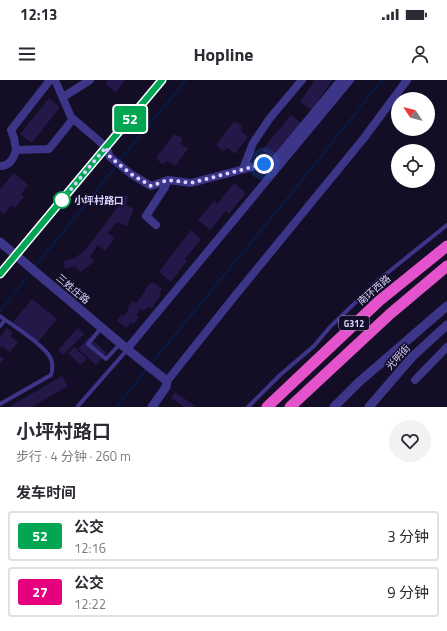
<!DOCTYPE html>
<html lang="zh">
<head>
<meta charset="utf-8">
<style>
  :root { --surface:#fff; --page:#f2f2f3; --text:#2b2b33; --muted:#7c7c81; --line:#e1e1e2 }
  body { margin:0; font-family:"Titillium Web","Noto Sans SC",sans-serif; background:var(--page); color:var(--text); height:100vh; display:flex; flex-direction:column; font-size:15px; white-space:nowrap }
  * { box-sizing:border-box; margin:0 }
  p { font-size:13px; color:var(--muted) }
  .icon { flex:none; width:22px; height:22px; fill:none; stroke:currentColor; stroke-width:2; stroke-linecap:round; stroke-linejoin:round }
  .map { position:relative; height:327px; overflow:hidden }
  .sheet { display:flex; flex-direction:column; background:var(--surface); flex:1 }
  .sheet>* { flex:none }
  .badge { padding:0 8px; border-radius:3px; font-size:14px; line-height:26px }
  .needle { width:26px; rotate:305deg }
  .fabs { position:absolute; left:391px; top:12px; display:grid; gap:8px }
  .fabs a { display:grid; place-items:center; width:44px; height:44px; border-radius:50%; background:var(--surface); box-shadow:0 1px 3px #0004; font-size:20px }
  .you { position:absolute; width:20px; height:20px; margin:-10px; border:3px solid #fff; border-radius:50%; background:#1a73e8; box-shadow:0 0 0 6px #1a73e833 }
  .map>.badge { position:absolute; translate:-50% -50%; box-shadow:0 0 0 2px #fff }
  h2 { padding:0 16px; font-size:15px; line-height:36px }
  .round { display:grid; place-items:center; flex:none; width:42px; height:42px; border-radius:21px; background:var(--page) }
  .summary { display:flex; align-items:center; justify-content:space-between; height:68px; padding:0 16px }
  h1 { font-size:19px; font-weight:700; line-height:30px }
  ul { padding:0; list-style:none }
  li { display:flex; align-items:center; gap:12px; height:50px; margin:0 8px 6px; padding:0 8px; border:2px solid var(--line); border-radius:4px }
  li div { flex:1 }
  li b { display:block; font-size:15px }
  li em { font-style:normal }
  li .badge { min-width:44px; font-weight:700; text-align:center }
  .status { display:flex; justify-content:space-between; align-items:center; height:28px; padding:0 20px; background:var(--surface); direction:ltr }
  .status svg { height:11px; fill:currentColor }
  header { display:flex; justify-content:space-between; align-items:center; height:52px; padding:0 16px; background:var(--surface); font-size:18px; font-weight:700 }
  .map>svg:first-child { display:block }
</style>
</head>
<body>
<div class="status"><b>12:13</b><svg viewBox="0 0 49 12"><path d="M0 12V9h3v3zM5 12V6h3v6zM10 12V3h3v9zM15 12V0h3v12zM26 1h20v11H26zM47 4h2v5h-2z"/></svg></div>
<header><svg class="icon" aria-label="menu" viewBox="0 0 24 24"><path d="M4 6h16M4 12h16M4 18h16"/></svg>Hopline<svg class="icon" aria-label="person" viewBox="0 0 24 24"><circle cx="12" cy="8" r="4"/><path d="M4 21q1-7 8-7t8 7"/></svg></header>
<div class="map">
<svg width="447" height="327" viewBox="0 0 447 327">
  <rect width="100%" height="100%" fill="#130d26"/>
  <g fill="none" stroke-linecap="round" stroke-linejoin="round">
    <!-- stream -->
    <path stroke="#061a46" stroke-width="2" d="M119 81 186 0
      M34 188 117 85
      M0 231 32 191
      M151 284 300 103 382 0
      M116 327 147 289"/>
  </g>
  <!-- building -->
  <path fill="#241848" d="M108 0H125L116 12 105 4Z
    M315 0H332L312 30 300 22Z
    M49 18 60 27 32 63 20 54Z
    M291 35 301 43 273 78 262 70Z
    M234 41 242 45 241 51 248 57 235 74 228 68 222 71 216 65Z
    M174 54 182 58 181 64 188 69 175 86 168 81 162 84 156 78Z
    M14 93 28 105 21 114 24 117 15 128 12 125 4 134 0 131V109Z
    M234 103 246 113 229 134 226 131 210 150 198 140 214 121 217 124Z
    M120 115 128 116 126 125 134 129 127 146 117 142 108 153 115 158 105 171 98 165 90 176 94 182 80 192 75 186 65 189 63 181 75 178 85 170 112 135 118 126Z
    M191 150 201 159 185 179 187 181 171 202 159 192Z
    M153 202 162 209 159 213 161 215 151 229 148 227 144 231 141 229 136 235 139 237 134 244 131 242 126 248 117 241 122 234 124 236 129 229 127 228 133 221 136 223 146 210 145 209 150 203 151 204Z
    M32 219 57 239 38 262 13 242Z
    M7 248 13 253 10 256 18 262 10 272 2 266 0 268V257Z
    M78 248 84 254 63 275 58 270Z
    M89 257 107 273 96 285 78 269Z
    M74 267 87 279 80 285 68 273Z
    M0 276 4 279 0 284Z
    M62 296 68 306 32 327H9Z
    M175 312 194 325 193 327H184L171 318Z"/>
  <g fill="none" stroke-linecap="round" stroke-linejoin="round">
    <!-- service -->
    <path stroke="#3d3588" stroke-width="4" d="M0 236C12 245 46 266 51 279 53 285 53 289 51 295L0 324
      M0 246 5 240
      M101 248 88 264 106 279 120 264
      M78 326 127 270
      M248 327 280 295 314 266 330 247 381 198 447 145"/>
    <!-- minor -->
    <path stroke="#3d3588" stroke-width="8" d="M50 0 11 50 14 58 16 70 49 69 73 39
      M55 0 71 37 106 67 110 77 131 94 151 106 168 100 191 103 274 81 341 0
      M63 17 90 0
      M0 86C10 86 14 78 16 70
      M243 89 253 63 270 38 302 0
      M156 145 146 136 165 107 168 100
      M127 269 350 0
      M415 300 447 267
      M167 301 234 217 364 58 407 0"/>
    <!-- tertiary -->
    <path stroke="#3d3588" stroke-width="9" d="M0 162 127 269 167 301 166 307 152 327
      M0 194 162 0
      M334 327 359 302 447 226
      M369 327 412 277 447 245"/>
    <!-- trunk -->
    <path stroke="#e453cc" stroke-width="11" d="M267 327 379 221 447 166
      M290 327 390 234 447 186"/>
  </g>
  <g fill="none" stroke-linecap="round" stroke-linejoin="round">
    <!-- line casing -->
    <g stroke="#fff" stroke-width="9">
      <path id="line" d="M0 194 162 0"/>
    </g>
    <!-- line -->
    <use href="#line" stroke="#00a651" stroke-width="6"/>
    <!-- walk -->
    <path stroke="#dad2ff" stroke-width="4" stroke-dasharray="0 7.2" d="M62 120 106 67 110 77 131 94 151 106 168 100 191 103 264 84"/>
  </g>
  <!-- markers -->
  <circle fill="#fff" stroke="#00a651" stroke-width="2" cx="62" cy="120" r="8"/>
  <g text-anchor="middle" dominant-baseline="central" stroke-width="3" stroke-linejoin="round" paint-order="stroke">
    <!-- shield labels -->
    <rect fill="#130d26" stroke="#9e97be" stroke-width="1" x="339" y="236" width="30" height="14" rx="3"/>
    <g font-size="9" font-weight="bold" fill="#dad2ff">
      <text x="354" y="243">G312</text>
    </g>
    <!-- stop labels -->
    <g font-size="10" font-weight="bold" fill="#dad2ff" stroke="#130d26" text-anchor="start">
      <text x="74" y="120">小坪村路口</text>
    </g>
    <!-- street labels -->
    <g font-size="10" fill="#dad2ff" stroke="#130d26">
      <text transform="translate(73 209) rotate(40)">三姓庄路</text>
      <text transform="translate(374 210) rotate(-41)">南环西路</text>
      <text transform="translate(398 277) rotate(-48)">光明街</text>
    </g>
  </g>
</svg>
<div class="fabs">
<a><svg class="needle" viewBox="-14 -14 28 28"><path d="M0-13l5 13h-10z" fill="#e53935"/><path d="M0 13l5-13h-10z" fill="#7c7c81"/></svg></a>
<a><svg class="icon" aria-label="locate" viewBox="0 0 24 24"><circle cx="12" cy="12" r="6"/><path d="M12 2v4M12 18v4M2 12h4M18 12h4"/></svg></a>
</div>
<div class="you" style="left:264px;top:84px"></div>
<b class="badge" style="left:130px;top:39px;background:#00a651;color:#fff">52</b>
</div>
<section class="sheet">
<div class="summary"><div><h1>小坪村路口</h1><p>步行 · 4 分钟 · 260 m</p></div><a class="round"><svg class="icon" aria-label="heart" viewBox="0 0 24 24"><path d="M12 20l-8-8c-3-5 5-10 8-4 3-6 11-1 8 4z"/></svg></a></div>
<h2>发车时间</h2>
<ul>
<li><span class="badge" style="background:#00a651;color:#fff">52</span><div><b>公交</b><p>12:16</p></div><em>3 分钟</em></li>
<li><span class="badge" style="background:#e6007e;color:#fff">27</span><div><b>公交</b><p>12:22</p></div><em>9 分钟</em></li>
</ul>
</section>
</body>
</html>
